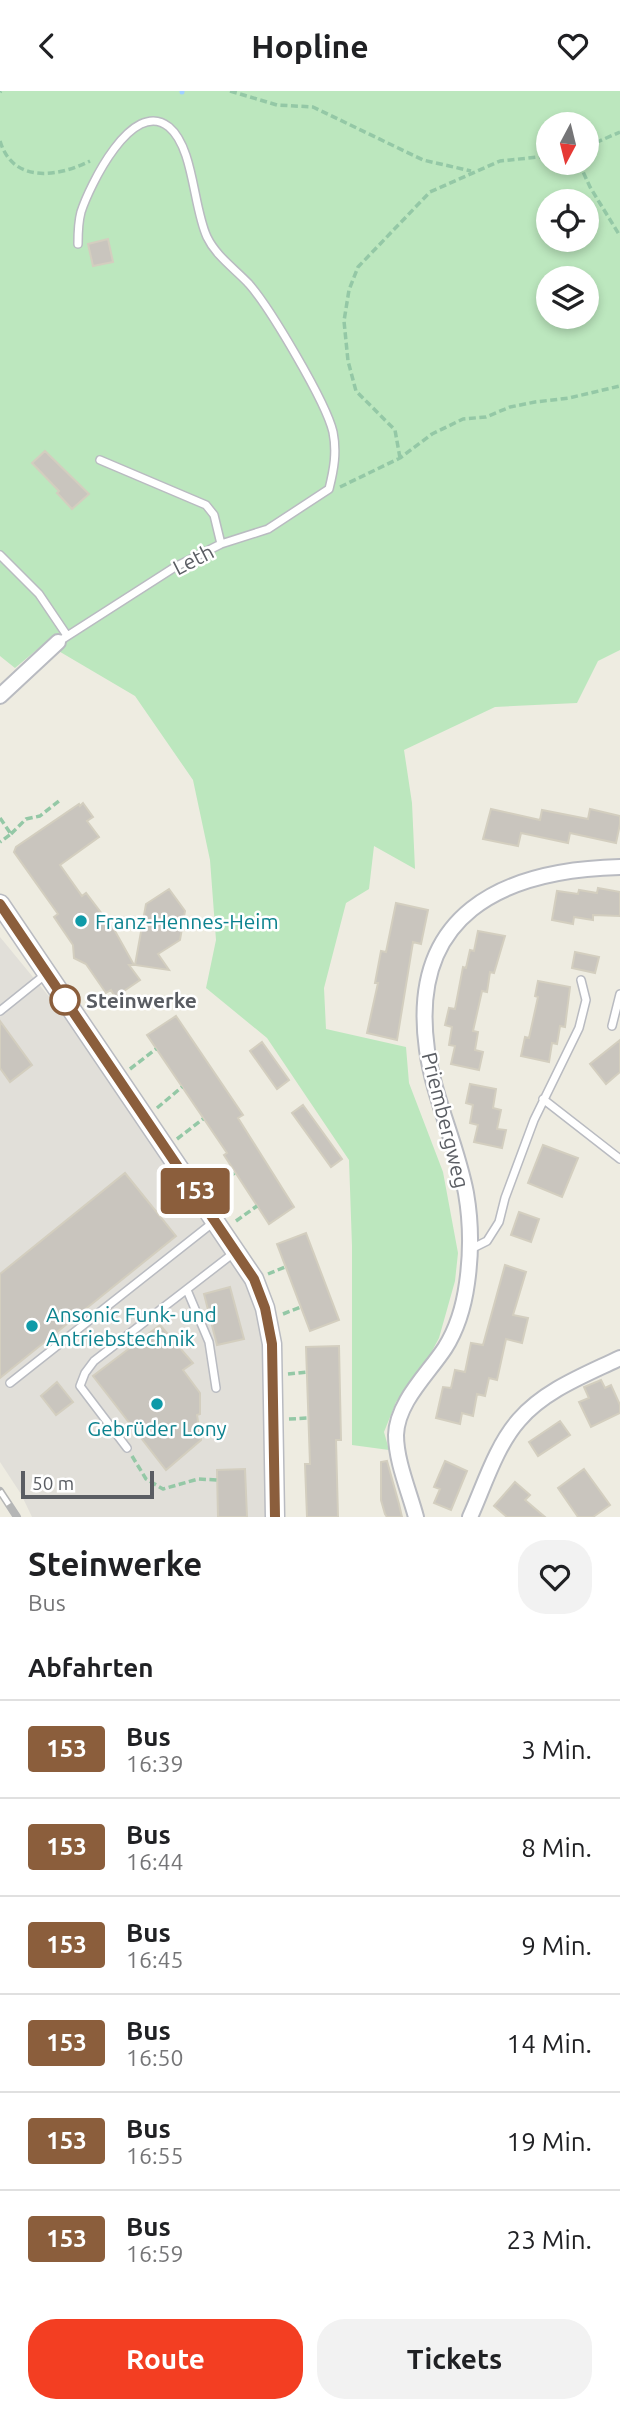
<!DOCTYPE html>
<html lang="de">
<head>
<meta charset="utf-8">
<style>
  :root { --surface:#fff; --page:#f2f2f2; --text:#202124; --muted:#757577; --line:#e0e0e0; --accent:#f33e22 }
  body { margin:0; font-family:Ubuntu,sans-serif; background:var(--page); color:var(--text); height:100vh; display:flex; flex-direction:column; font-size:26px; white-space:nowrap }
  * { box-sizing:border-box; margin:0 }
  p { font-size:23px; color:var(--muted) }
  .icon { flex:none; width:38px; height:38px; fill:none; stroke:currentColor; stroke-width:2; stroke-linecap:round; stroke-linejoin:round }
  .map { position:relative; height:1426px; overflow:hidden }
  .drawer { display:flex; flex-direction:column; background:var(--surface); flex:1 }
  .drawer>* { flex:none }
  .badge { padding:0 14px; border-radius:5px; font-size:24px; line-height:46px }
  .needle { width:46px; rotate:187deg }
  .fabs { position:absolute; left:536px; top:21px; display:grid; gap:14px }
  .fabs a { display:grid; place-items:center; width:63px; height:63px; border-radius:50%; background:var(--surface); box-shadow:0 4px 10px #0003; font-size:35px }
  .scale { position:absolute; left:21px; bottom:18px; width:133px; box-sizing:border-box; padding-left:7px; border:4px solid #5a5d63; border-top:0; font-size:19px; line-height:24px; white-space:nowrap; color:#5a5d63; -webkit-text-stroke:5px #fff; paint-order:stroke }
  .map>.badge { position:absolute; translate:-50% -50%; box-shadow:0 0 0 4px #fff }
  h2 { padding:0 28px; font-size:26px; line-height:63px }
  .round { display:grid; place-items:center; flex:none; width:74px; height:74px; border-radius:28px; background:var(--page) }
  .summary { display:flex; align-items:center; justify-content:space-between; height:119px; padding:0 28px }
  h1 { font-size:33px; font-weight:700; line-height:52px }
  .button { display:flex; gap:14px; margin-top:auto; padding:14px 28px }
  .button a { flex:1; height:80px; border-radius:28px; background:var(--accent); color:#fff; font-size:28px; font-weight:700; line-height:80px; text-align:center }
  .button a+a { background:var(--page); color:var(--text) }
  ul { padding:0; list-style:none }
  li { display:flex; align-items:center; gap:21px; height:98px; padding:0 28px; border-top:2px solid var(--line) }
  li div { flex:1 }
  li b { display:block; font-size:26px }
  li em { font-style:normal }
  li .badge { min-width:77px; font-weight:700; text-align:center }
  header { display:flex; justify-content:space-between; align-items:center; height:91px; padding:0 28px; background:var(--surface); font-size:32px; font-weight:700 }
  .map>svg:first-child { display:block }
</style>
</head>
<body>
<header><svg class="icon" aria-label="back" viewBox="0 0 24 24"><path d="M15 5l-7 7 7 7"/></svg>Hopline<svg class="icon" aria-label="heart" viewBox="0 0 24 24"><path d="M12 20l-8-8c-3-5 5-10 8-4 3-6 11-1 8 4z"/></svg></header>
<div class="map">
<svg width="620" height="1426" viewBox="0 0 620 1426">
  <rect width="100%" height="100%" fill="#eeece1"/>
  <!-- industrial -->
  <path fill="#e1dfd9" d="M0 846 60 919 248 1189 264 1237 268 1426H32L21 1403 0 1371Z"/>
  <!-- green -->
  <path fill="#bce7be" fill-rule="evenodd" d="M0 0H620V559L598 570 577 612 495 616 404 659 412 712 415 778 374 755 369 798 346 812 324 897 326 938 406 956 409 992 443 1081 458 1162 455 1190 439 1247 425 1273 396 1311 384 1341 389 1359 352 1354V1155L349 1069 267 947 206 897 216 849 210 769 193 689 135 605 45 552 15 577 0 565ZM548 33H586V72H548ZM548 110H586V149H548ZM548 187H586V226H548Z"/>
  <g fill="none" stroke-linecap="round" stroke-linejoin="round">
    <!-- stream -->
    <path stroke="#a0d0ff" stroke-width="5" d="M182 1V0"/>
  </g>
  <!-- building -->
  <path fill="#c9c5be" stroke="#d3cebf" stroke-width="2" d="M108 148 113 171 93 175 88 153Z
    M45 360 89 403 72 418 57 402 59 400 32 372Z
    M83 712 93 726 87 730 99 746 60 774 82 805 86 802 115 840 134 874H129L140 889 115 906 111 899 106 902 86 873 74 867 73 854 54 826 58 823 14 761 16 756 79 713 80 715Z
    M491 718 540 729 542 719 588 728 590 718 620 725V733L616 752 570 742 568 752 521 742 518 755 483 748Z
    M598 797 620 801V825L593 824V829L574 826 573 833 552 829 557 800 578 803 579 799 597 802Z
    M169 798 185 820 180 849 158 863 169 879 135 874 146 813Z
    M396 812 428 819 421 853 413 851 397 949 367 942 378 892H375L381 860 386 861Z
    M478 840 505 845 494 882 490 881 487 901 482 900 473 940 478 941 475 959 483 961 479 979 451 973 455 955 449 954 452 936 445 934 449 917 455 918 463 876 466 877 470 859 474 860Z
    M575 861 599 866 595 882 572 877Z
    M538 890 570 896 565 936 560 935 557 953 552 952 549 971 521 965 525 946 529 947 538 906 535 905Z
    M176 925 243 1024 238 1027 294 1116 269 1133 224 1064 227 1062 147 944Z
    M0 930 32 974 10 991 0 977Z
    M620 949V981L606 993 590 973Z
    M262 951 289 989 277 998 250 960Z
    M470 993 496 998 493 1017 501 1019 497 1038 506 1039 502 1057 474 1051 478 1034 470 1032 473 1014 466 1012Z
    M303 1014 342 1068 331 1076 292 1022Z
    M543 1054 578 1067 562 1106 528 1092Z
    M125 1082 176 1145 0 1287V1183Z
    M519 1121 539 1128 531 1151 511 1144Z
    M306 1142 339 1229 310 1240 277 1153Z
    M505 1174 526 1181 513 1224 528 1227 522 1252 506 1248 497 1289 489 1287 485 1305 477 1303 473 1325 462 1322 460 1333 436 1327 443 1296 451 1297 455 1279 465 1281 471 1252 483 1254Z
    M230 1196 244 1248 217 1254 204 1203Z
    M160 1234 193 1272 183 1279 200 1302V1323L197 1324 201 1349 166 1379 93 1285Z
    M339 1255 341 1349H336L338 1426H307L305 1373H310L306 1256Z
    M601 1289 605 1297 611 1294 620 1314V1322L591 1336 579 1311 589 1307 584 1296Z
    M57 1291 73 1311 56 1324 41 1305Z
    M560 1330 570 1344 538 1365 529 1351Z
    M387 1370 399 1413 402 1426H387L385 1423 381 1409V1371Z
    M445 1370 467 1380 451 1419 434 1412 440 1398 434 1396Z
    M245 1378 247 1426H218L217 1379Z
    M584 1378 610 1414 593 1426H578L558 1397Z
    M515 1391 530 1404 525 1409 545 1426H507L494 1415Z"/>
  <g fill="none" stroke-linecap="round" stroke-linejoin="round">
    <!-- service casing -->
    <g stroke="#b9bbc1" stroke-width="10">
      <path id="service" d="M100 369 206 414 214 424 221 453
        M0 464 39 503 66 543
        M58 551 175 476 221 453 268 438 329 398C334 378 337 361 333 341 326 311 270 217 249 193 235 178 216 165 207 146 193 116 194 57 169 36 132 6 89 96 81 121 78 132 78 142 78 153
        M0 920 46 883
        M612 935 620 903
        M543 1008 620 1068
        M471 1158 487 1150 499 1131 505 1107 534 1029 579 937 586 909 581 889
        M187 1199 209 1251 216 1297
        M10 1292 215 1130
        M127 1357 80 1295 85 1282 94 1270 235 1161"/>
    </g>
    <!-- minor casing -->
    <g stroke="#b9bbc1" stroke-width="18">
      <path id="minor" d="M0 605 58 551
        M416 1426C409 1400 396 1370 396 1344 397 1311 428 1283 445 1257 457 1238 464 1214 467 1192 471 1164 471 1131 466 1102 457 1054 434 1008 427 959 408 824 501 779 620 776
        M470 1426C484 1395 496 1355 519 1329 545 1299 585 1284 620 1267"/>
    </g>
    <!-- tertiary casing -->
    <g stroke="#b9bbc1" stroke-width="21">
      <path id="tertiary" d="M0 813 254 1188 265 1217 272 1253 275 1426"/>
    </g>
    <!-- path -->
    <path stroke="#94c8a6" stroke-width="3.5" stroke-dasharray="7 3.5" stroke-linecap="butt" d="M230 0 277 14 313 16 423 69 471 80
      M0 1 1 0
      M0 50C13 93 58 86 90 70
      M586 56 620 41
      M579 72 590 96 620 145
      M400 367 395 339 356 300 348 270 344 230 349 199 358 176 430 101 500 70 548 65
      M340 396 400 367 432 343 463 328 486 326 510 316 535 311 569 307 620 295
      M0 727 11 743 0 751
      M11 743 26 728 40 725 59 710
      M130 978 156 958
      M157 1017 182 996
      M177 1048 203 1028
      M212 1099 236 1081
      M236 1130 257 1115
      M268 1183 285 1176
      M283 1223 301 1216
      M288 1283 307 1281
      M289 1328 308 1327
      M132 1365 146 1388 163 1398 198 1388 217 1389"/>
    <!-- service -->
    <use href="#service" stroke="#fff" stroke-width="7"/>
    <!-- minor -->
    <use href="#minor" stroke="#fff" stroke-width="14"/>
    <!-- tertiary -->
    <use href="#tertiary" stroke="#fff" stroke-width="18"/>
    <!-- rail casing -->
    <g stroke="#b5b6b6" stroke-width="8">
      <path id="rail" d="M0 1400 17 1426"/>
    </g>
    <!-- rail -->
    <use href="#rail" stroke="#fff" stroke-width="5" stroke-dasharray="16" stroke-linecap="butt"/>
  </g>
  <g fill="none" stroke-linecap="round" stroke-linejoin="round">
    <!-- line casing -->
    <g stroke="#fff" stroke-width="16">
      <path id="line" d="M0 813 254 1188 265 1217 272 1253 275 1426"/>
    </g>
    <!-- line -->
    <use href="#line" stroke="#8b5e3c" stroke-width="10"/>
  </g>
  <!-- markers -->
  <g fill="#0f9aa8" stroke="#fff" stroke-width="2.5">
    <circle cx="81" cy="830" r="7"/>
    <circle cx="32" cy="1235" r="7"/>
    <circle cx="157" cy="1313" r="7"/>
  </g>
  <circle fill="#fff" stroke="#8b5e3c" stroke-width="3.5" cx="65" cy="909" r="14"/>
  <g text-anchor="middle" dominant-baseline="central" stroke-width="5" stroke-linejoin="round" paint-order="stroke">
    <!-- street labels -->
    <g font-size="21" fill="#5a5d63" stroke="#fff">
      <text transform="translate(193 468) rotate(-27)">Leth</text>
      <text transform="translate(446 1029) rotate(76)">Priembergweg</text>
    </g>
    <!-- culture labels -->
    <g font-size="21" fill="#0d838f" stroke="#fff" text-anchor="start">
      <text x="95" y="830">Franz-Hennes-Heim</text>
      <text x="46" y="1223">Ansonic Funk- und<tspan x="46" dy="24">Antriebstechnik</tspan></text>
      <text x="157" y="1337" text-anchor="middle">Gebrüder Lony</text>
    </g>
    <!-- stop labels -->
    <g font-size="21" font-weight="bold" fill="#5a5d63" stroke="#fff" text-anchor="start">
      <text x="86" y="909">Steinwerke</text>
    </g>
  </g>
</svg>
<div class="fabs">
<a><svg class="needle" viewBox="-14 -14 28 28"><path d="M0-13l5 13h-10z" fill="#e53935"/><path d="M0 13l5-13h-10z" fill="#757577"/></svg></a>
<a><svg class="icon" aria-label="locate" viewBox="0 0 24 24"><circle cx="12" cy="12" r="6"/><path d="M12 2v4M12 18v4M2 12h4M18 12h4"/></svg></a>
<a><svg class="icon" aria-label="layers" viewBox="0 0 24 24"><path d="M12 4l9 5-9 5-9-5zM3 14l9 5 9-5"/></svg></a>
</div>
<div class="scale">50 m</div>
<b class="badge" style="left:195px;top:1100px;background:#8b5e3c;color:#fff">153</b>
</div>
<section class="drawer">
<div class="summary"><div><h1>Steinwerke</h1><p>Bus</p></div><a class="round"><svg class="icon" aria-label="heart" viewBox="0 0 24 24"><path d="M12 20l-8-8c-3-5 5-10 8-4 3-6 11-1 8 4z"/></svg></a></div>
<h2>Abfahrten</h2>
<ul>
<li><span class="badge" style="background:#8b5e3c;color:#fff">153</span><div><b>Bus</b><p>16:39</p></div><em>3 Min.</em></li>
<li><span class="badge" style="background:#8b5e3c;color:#fff">153</span><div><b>Bus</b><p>16:44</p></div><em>8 Min.</em></li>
<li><span class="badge" style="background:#8b5e3c;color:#fff">153</span><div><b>Bus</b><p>16:45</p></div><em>9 Min.</em></li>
<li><span class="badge" style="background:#8b5e3c;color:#fff">153</span><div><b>Bus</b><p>16:50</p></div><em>14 Min.</em></li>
<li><span class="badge" style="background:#8b5e3c;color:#fff">153</span><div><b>Bus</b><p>16:55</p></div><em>19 Min.</em></li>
<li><span class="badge" style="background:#8b5e3c;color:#fff">153</span><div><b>Bus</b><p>16:59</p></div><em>23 Min.</em></li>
</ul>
<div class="button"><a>Route</a><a>Tickets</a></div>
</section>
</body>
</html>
